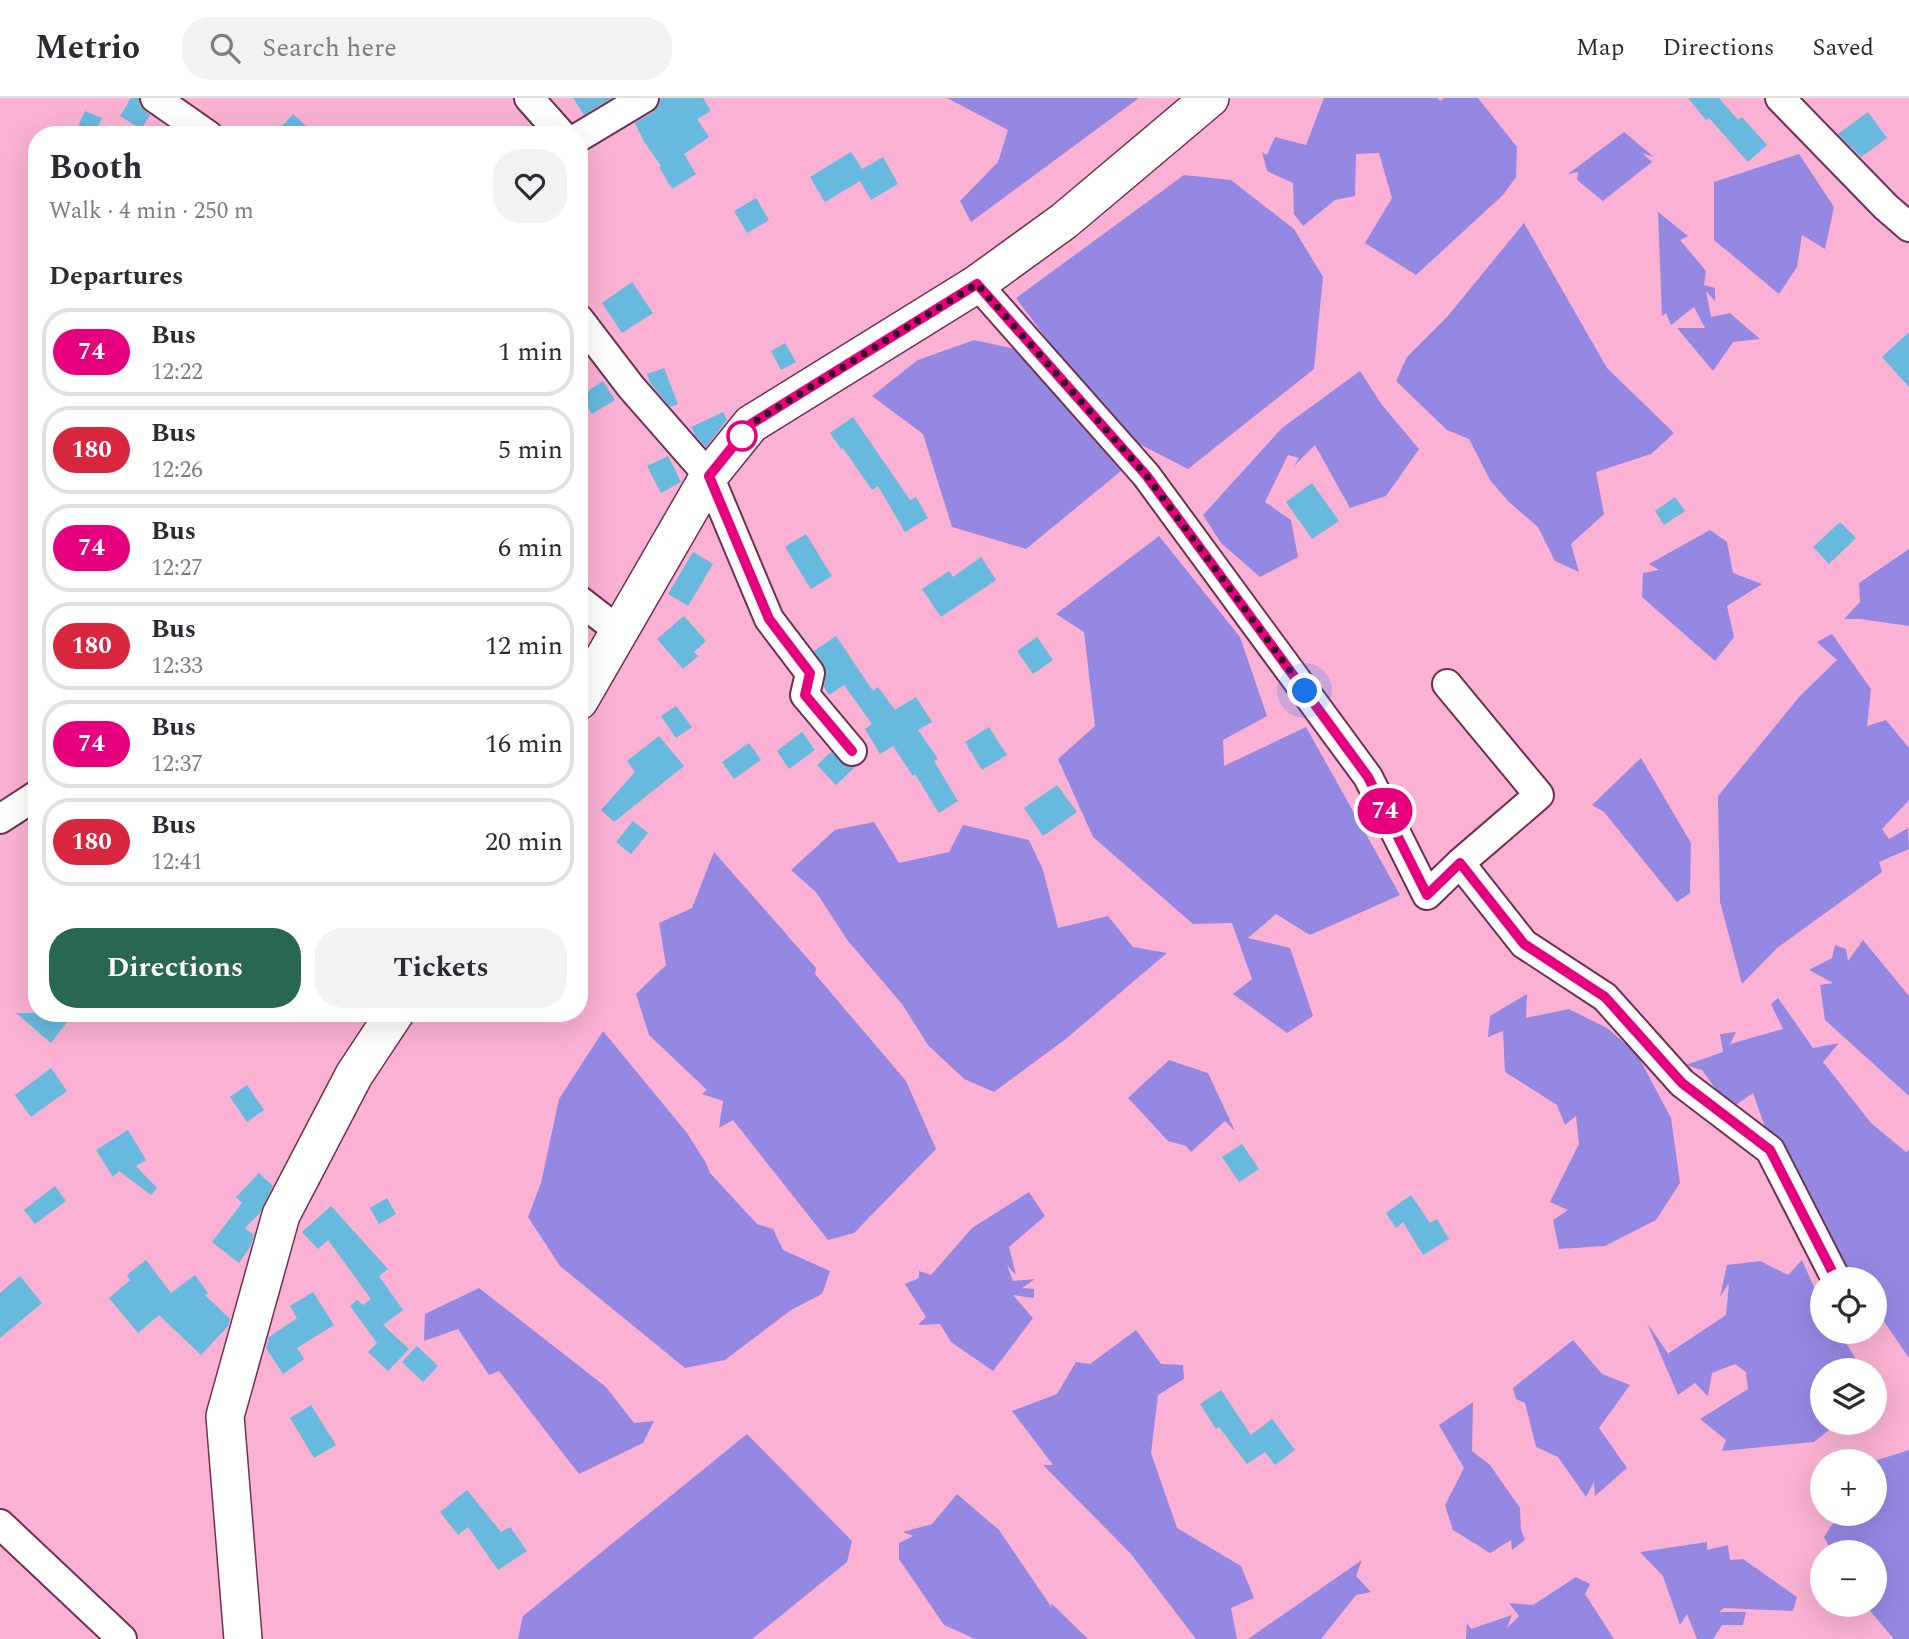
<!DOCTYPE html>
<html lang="en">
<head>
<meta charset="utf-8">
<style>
  :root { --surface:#fff; --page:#f2f2f3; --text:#2b2b33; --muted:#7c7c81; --line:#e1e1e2; --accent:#296753 }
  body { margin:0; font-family:Spectral,serif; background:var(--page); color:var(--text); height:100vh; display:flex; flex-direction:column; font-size:26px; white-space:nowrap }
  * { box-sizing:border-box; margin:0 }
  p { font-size:23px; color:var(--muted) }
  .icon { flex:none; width:38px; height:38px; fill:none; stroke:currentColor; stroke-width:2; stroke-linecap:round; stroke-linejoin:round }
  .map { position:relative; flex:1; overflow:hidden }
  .sheet { position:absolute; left:28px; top:28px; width:560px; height:896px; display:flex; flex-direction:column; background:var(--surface); border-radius:28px; box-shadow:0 7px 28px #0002 }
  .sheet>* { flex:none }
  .badge { padding:0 14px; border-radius:23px; font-size:24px; line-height:46px }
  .tools { position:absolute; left:1810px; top:1169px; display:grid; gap:14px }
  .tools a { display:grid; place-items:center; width:77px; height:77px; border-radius:50%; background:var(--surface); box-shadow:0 7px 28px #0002; font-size:35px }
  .you { position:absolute; width:35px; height:35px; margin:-18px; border:5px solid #fff; border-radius:50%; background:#1a73e8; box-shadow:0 0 0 10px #1a73e833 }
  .map>.badge { position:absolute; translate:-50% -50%; box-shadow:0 0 0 4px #fff }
  h2 { padding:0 21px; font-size:26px; line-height:63px }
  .round { display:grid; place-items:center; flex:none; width:74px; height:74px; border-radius:28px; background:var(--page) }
  .overview { display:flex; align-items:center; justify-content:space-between; height:119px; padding:0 21px }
  h1 { font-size:33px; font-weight:700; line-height:52px }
  .primary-button { display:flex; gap:14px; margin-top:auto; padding:14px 21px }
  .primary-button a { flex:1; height:80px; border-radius:28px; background:var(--accent); color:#fff; font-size:28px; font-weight:700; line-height:80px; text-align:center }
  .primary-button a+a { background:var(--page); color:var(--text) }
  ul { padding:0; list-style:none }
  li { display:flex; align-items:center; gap:21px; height:88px; margin:0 14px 10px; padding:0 7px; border:4px solid var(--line); border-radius:28px }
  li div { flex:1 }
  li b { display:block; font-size:26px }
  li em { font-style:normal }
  li .badge { min-width:77px; font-weight:700; text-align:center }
  header { display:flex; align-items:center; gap:42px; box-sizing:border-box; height:98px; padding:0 35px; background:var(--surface); border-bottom:2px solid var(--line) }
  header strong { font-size:33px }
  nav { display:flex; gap:38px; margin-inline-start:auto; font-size:24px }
  .search { width:490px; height:63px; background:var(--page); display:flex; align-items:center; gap:18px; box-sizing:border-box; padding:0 24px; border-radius:28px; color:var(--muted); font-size:26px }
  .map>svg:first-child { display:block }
</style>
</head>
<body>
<header>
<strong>Metrio</strong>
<div class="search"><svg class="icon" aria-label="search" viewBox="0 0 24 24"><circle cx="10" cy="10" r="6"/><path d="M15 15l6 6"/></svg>Search here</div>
<nav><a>Map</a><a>Directions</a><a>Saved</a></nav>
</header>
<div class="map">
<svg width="1909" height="1541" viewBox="0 0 1909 1541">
  <rect width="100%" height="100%" fill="#fab1d4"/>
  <!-- water -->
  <path fill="#9588e3" d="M947 0H1139L971 124 960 103 998 64 1008 32Z
    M1324 0H1437L1441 3 1444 0H1478L1517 49 1516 79 1503 97 1416 177 1365 145 1392 100 1379 55 1356 56 1355 98 1335 102 1303 128 1294 116 1293 85 1267 73 1262 54 1267 57 1275 39 1306 47Z
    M1624 34 1654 59 1642 55 1652 64 1603 103 1577 82 1578 74 1568 76Z
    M1799 56 1834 109 1825 151 1802 137 1797 169 1779 196 1714 142V84Z
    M1184 77 1231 82 1294 131 1323 179 1314 271 1188 371 1116 334 1016 200Z
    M1658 114 1688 138 1680 142 1706 173 1704 187 1715 190V203L1706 193 1711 219 1730 215 1760 241 1733 244 1713 273 1677 230H1705L1694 209 1671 227 1666 215 1662 218Z
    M1524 125 1607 270 1674 335 1651 356 1596 374 1604 416 1571 446 1579 474 1555 463 1538 429 1509 404 1490 382 1469 341 1447 332 1396 283 1407 259 1447 219Z
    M974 242 1015 251 1121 373 1026 451 952 429 923 336 872 298 918 262Z
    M1360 273 1382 307 1419 351 1386 398 1350 410 1315 347 1294 368 1299 360 1288 357 1265 404 1291 422 1298 459 1260 479 1221 445 1203 417 1282 330Z
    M1710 432 1727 444 1733 475 1762 486 1727 508 1734 539 1715 563 1642 499 1643 475 1659 472 1649 466Z
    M1159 438 1240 539 1267 618 1223 642 1224 668 1306 629 1400 797 1310 837 1276 816 1248 840 1290 850 1313 918 1287 935 1233 896 1252 881 1232 825 1193 826 1093 739 1058 661 1095 628 1084 534 1056 516Z
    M1909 451V528L1860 521H1844L1860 504 1859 485Z
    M1832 536 1871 591 1867 628 1886 622 1909 650V702L1882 731 1889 741 1908 730 1909 751 1879 764 1882 774 1777 850 1742 886 1720 804 1718 698 1800 598 1837 562 1817 544Z
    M1641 660 1691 745 1690 795 1677 804 1604 714 1592 707Z
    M874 724 899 765 949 754 963 727 1029 742 1043 772 1058 830 1108 818 1133 849 1167 855 1067 940 994 994 964 981 928 947 902 906 848 843 816 794 791 772 835 732Z
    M714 754 816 870 815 876 906 983 936 1051 854 1135 828 1142 733 1022 719 1030 723 1003 702 996 707 992 649 937 636 896 666 867 659 825 692 810Z
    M1863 842 1909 898V998L1825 922 1820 887 1833 885 1809 872 1832 860 1835 847 1846 851 1848 863Z
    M1527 896 1526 920 1569 911 1607 930 1637 956 1671 1020 1680 1085 1656 1122 1605 1148 1559 1151 1553 1122 1568 1112 1550 1104 1579 1046 1576 1018 1565 1027 1557 1007 1505 974 1503 933 1488 939 1490 918Z
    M1778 900 1813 950 1839 945 1823 964 1871 1025 1906 1054 1909 1052V1260L1874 1209V1181H1854L1813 1120 1767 1035 1753 995 1730 1011 1702 972 1686 967 1723 954 1720 936 1736 934 1730 946 1783 931 1771 906Z
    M603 933 687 1035 706 1065 710 1075 757 1126 773 1131 783 1152 830 1173 822 1196 791 1212 725 1262 685 1270 560 1168 528 1119 541 1085 559 1001Z
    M1169 962 1208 975 1235 1033 1225 1023 1191 1054 1186 1048 1168 1043 1128 1000Z
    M1029 1094 1045 1118 1009 1149 1016 1177 1007 1167 1013 1183 1035 1181 1022 1190 1034 1191V1200L1013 1197 1033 1220 993 1273 951 1244 940 1226 918 1227 926 1219 905 1186 919 1180V1173L931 1177 972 1130Z
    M1802 1162 1822 1207V1234H1839L1863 1272H1822V1325H1838L1814 1344 1722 1353 1726 1342 1700 1321 1748 1291 1746 1274 1735 1266 1712 1275 1708 1298 1695 1285 1678 1297 1647 1225 1669 1257V1255L1726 1217 1729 1185 1720 1199 1727 1167 1760 1163 1788 1177Z
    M479 1190 606 1289 634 1325 654 1323 643 1345 579 1376 499 1273 489 1277 458 1231 424 1243 425 1216Z
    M1136 1232 1161 1266 1183 1267 1184 1281 1158 1297 1151 1355 1177 1430 1241 1468 1254 1500 1231 1510 1237 1541H1196L1131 1456 1043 1367H1053L1012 1313 1057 1296 1076 1264 1090 1266Z
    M1573 1242 1602 1276 1630 1287 1599 1330 1627 1370 1595 1398 1594 1384 1586 1399 1558 1359 1536 1349 1525 1305 1516 1301 1513 1290Z
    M1473 1304 1472 1353 1490 1367 1520 1410 1521 1432 1525 1442 1512 1452 1511 1442 1490 1455 1453 1432 1445 1407 1464 1370 1439 1327Z
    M747 1336 852 1443 847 1464 752 1541H518L523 1518Z
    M1909 1352V1541H1894L1865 1507H1874V1454H1832L1824 1439 1839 1416H1874V1363Z
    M957 1396 999 1432 1052 1510 1051 1505 1088 1541H975L944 1527 899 1461V1445L913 1438 903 1434 932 1426Z
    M1707 1444V1452L1728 1447 1730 1462 1743 1461 1797 1499 1793 1513 1724 1510 1719 1514H1746L1743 1527H1722L1713 1541H1697L1687 1516 1680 1527 1663 1478 1640 1454Z
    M1362 1462 1356 1478 1371 1494 1356 1497 1321 1541H1248Z
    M1576 1479 1590 1486 1585 1496 1614 1541H1466L1467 1525 1471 1531 1512 1517 1507 1530 1519 1518 1509 1505 1533 1507Z"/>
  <!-- building -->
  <path fill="#67b9dd" d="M131 0H139L140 8 150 17 141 31 120 18Z
    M573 0H612L584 17Z
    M661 0H703L711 13 697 21 709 39 684 56 696 76 672 91 659 69 661 68 643 42 635 25 653 14 659 7Z
    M1688 0H1719L1738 22 1742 19 1767 47 1748 64 1709 20 1706 22Z
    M85 13 102 20 94 37H74Z
    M1868 14 1887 40 1861 59 1838 36Z
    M293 16 316 37H274Z
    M851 54 862 71 883 59 898 86 871 102 860 83 825 104 810 79Z
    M756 100 769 122 747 135 734 113Z
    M632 184 653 215 622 235 602 205Z
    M1909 234V289L1882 259Z
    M785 245 796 264 781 272 771 253Z
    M664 270 678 306 670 309 651 286 647 276Z
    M603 283 615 302 592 316 581 297Z
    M723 314 727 322 706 349 695 337 691 329Z
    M853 319 910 402 916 399 928 420 905 434 878 388 872 392 843 350 841 351 830 335Z
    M668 358 681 384 661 395 647 368Z
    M1312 385 1339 423 1312 441 1286 404Z
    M1675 399 1685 413 1664 427 1655 413Z
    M1840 424 1856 440 1829 466 1813 449Z
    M806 436 832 478 811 491 785 449Z
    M693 454 713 466 688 508 668 496Z
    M981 459 996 482 941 519 922 491 949 473 953 479Z
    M684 518 706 543 694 554 698 558 683 571 657 541Z
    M836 538 873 593 878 589 895 612 916 599 932 624 918 632 938 661 934 663 958 703 939 715 915 676 913 678 893 648 880 656 865 631 872 626 844 587 829 597 824 589 826 571 814 553Z
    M1037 539 1053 562 1033 576 1017 553Z
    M676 608 692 629 676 640 661 618Z
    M989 629 1007 657 982 672 965 644Z
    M802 634 815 652 789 671 777 653Z
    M659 638 684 668 614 724 601 712 635 674 627 663Z
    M749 645 761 662 734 681 722 664Z
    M831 654 846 668 855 669 836 687 817 667Z
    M1057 687 1077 714 1043 738 1024 710Z
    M633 723 648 735 631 756 616 744Z
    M16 915H74L51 945Z
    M51 970 67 993 31 1019 15 997Z
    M247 987 264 1012 247 1024 230 999Z
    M128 1032 146 1062 136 1068 157 1090 151 1097 119 1073 113 1079 96 1052Z
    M1242 1046 1259 1071 1239 1084 1222 1059Z
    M259 1075 273 1088 260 1115 245 1130 254 1137 250 1149 239 1165 212 1144 242 1105 236 1099Z
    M55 1088 66 1103 35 1126 24 1112Z
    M1411 1097 1430 1125 1437 1121 1449 1141 1423 1157 1403 1124 1396 1130 1386 1115Z
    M387 1100 396 1116 379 1126 370 1110Z
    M331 1108 388 1171 379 1178 403 1212 383 1227 409 1251 388 1273 368 1254 377 1245 350 1208 357 1202 363 1207 371 1201 328 1142 318 1151 302 1134Z
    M146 1162 171 1195 195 1177 208 1195 205 1197 230 1221 228 1228 201 1257 159 1217 138 1235 109 1200 130 1182 127 1177Z
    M20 1178 42 1205 0 1240V1195Z
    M313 1194 334 1227 297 1250 304 1261 283 1276 266 1250 269 1239 297 1220 290 1208Z
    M417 1248 438 1268 423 1284 402 1264Z
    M1221 1292 1251 1337 1272 1321 1295 1352 1275 1367 1265 1354 1247 1366 1219 1329 1216 1331 1200 1306Z
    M311 1307 336 1347 314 1360 290 1320Z
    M467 1392 501 1434 510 1429 527 1453 498 1472 468 1429 458 1437 440 1414Z"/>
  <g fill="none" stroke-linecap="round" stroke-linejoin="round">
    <!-- minor casing -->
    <g stroke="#6e3152" stroke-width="32">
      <path id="minor" d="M155 0 208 37
        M529 0 562 37
        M1780 0 1886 109 1909 129
        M579 39 644 0
        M977 186 1146 377 1368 679 1427 797 1460 765 1539 697 1447 586
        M579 221 631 289 709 378 769 521 810 575 805 597 852 653
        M579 502 619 533
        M0 721 37 697
        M1460 765 1524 846 1605 899 1682 985 1770 1052 1836 1181
        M0 1426 122 1541"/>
    </g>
    <!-- major casing -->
    <g stroke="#6e3152" stroke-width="40">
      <path id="major" d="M579 603 709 378 751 326 977 186 1064 123 1210 0
        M243 1541 225 1318 281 1117 354 977 395 915"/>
    </g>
    <!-- minor -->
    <use href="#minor" stroke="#fff" stroke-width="28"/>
    <!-- major -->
    <use href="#major" stroke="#fff" stroke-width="37"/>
  </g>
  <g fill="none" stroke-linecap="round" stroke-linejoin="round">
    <!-- line casing -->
    <g stroke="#fff" stroke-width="16">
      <path id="line" d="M852 653 805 597 810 575 769 521 709 378 751 326 977 186 1146 377 1194 442 1368 679 1427 797 1460 765 1524 846 1605 899 1682 985 1770 1052 1836 1181"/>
    </g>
    <!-- line -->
    <use href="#line" stroke="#e6007e" stroke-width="10"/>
    <!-- walk -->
    <path stroke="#2f1422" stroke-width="7" stroke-dasharray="0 12.6" d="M742 338 737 344 751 326 977 186 1146 377 1305 593"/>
  </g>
  <!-- markers -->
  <circle fill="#fff" stroke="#e6007e" stroke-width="3.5" cx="742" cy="338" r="14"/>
</svg>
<div class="tools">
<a><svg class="icon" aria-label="locate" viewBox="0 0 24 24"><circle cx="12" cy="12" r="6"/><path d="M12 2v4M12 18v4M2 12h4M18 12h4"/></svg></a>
<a><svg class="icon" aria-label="layers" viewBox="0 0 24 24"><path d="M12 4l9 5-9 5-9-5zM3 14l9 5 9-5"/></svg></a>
<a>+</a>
<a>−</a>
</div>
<div class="you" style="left:1305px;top:593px"></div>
<b class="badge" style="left:1385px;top:713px;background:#e6007e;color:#fff">74</b>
<section class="sheet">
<div class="overview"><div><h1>Booth</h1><p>Walk · 4 min · 250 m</p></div><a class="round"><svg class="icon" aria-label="heart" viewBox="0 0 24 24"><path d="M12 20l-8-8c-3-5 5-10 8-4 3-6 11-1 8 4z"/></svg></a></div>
<h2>Departures</h2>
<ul>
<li><span class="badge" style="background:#e6007e;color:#fff">74</span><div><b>Bus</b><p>12:22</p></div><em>1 min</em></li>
<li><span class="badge" style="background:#d7263d;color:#fff">180</span><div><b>Bus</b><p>12:26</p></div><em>5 min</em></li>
<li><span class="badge" style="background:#e6007e;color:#fff">74</span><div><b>Bus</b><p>12:27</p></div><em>6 min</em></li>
<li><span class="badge" style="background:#d7263d;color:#fff">180</span><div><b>Bus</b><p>12:33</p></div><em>12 min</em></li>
<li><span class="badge" style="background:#e6007e;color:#fff">74</span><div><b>Bus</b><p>12:37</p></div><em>16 min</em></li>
<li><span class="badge" style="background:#d7263d;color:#fff">180</span><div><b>Bus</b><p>12:41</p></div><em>20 min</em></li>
</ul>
<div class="primary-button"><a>Directions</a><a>Tickets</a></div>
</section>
</div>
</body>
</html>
